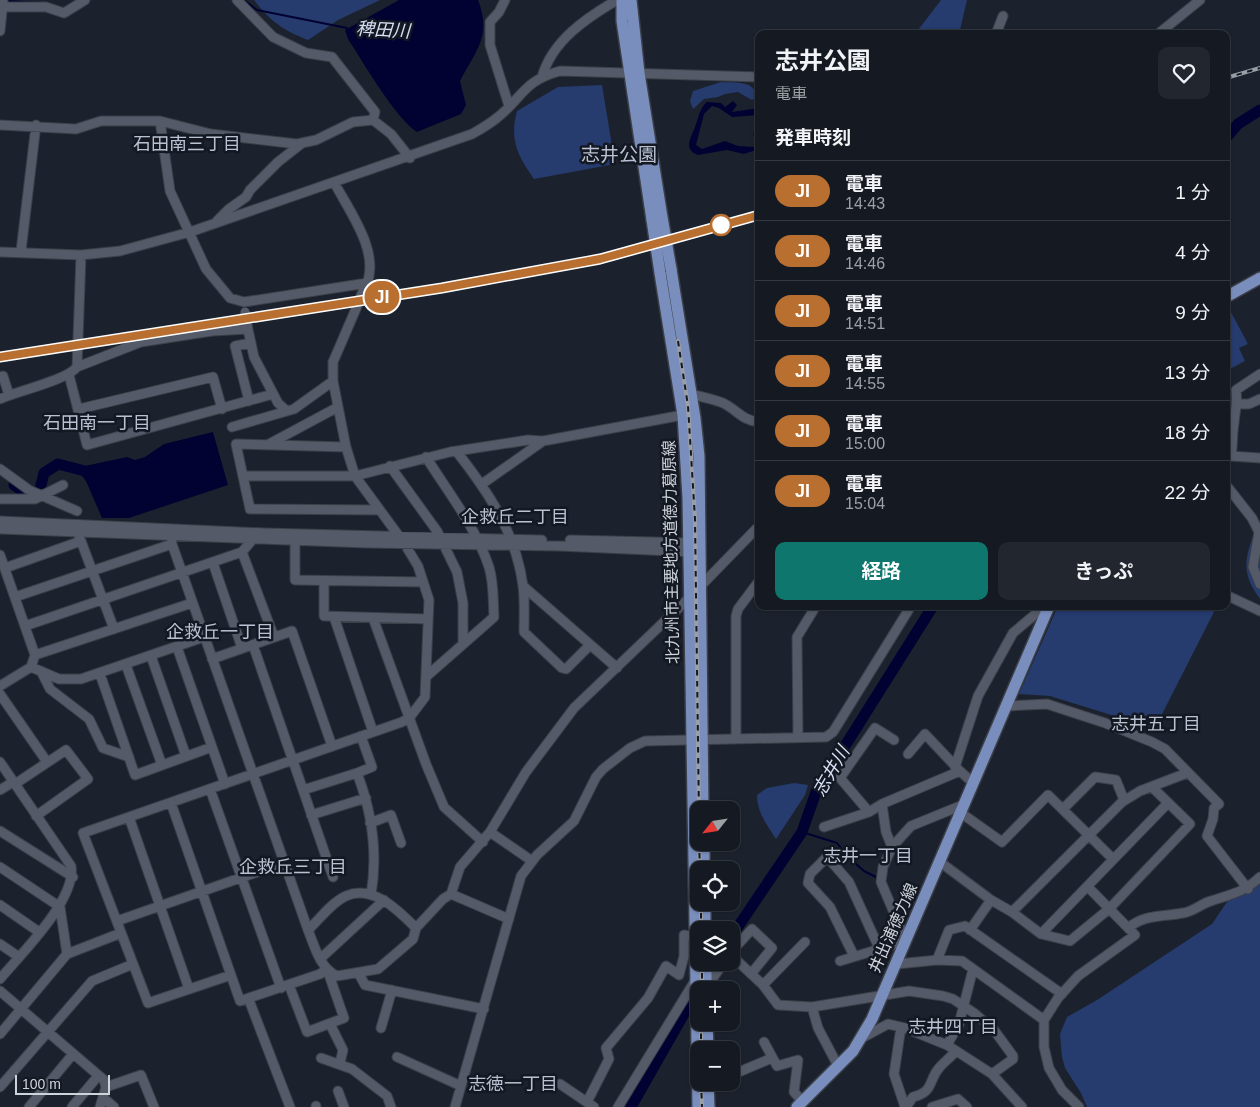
<!DOCTYPE html>
<html lang="ja">
<head>
<meta charset="utf-8">
<style>
  :root { --surface:#151a22; --page:#22272f; --text:#f1f3f6; --muted:#9da1a5; --line:#343840; --accent:#0f766e }
  body { margin:0; font-family:Helvetica,"Noto Sans JP",sans-serif; background:var(--page); color:var(--text); height:100vh; display:flex; flex-direction:column; font-size:19px; white-space:nowrap }
  * { box-sizing:border-box; margin:0 }
  p { font-size:16px; color:var(--muted) }
  .icon { flex:none; width:28px; height:28px; fill:none; stroke:currentColor; stroke-width:2; stroke-linecap:round; stroke-linejoin:round }
  .map { position:relative; flex:1; overflow:hidden }
  .side { position:absolute; left:755px; top:30px; width:475px; height:580px; display:flex; flex-direction:column; background:var(--surface); border-radius:10px; box-shadow:0 1px 4px #0004,0 0 0 1px var(--line) }
  .side>* { flex:none }
  .badge { padding:0 10px; border-radius:16px; font-size:18px; line-height:32px }
  .needle { width:32px; rotate:240deg }
  .buttons { position:absolute; left:690px; top:801px; display:grid; gap:10px }
  .buttons a { display:grid; place-items:center; width:50px; height:50px; border-radius:10px; background:var(--surface); box-shadow:0 1px 4px #0004,0 0 0 1px var(--line); font-size:25px }
  .scale { position:absolute; left:15px; bottom:12px; width:95px; box-sizing:border-box; padding-left:5px; border:2px solid #cfd3da; border-top:0; font-size:14px; line-height:18px; white-space:nowrap; color:#cfd3da; -webkit-text-stroke:4px #131823; paint-order:stroke }
  .map>.badge { position:absolute; translate:-50% -50%; box-shadow:0 0 0 2px #fff }
  h2 { padding:0 20px; font-size:19px; line-height:45px }
  .round { display:grid; place-items:center; flex:none; width:52px; height:52px; border-radius:10px; background:var(--page) }
  .summary { display:flex; align-items:center; justify-content:space-between; height:85px; padding:0 20px }
  h1 { font-size:24px; font-weight:700; line-height:38px }
  .button { display:flex; gap:10px; margin-top:auto; padding:10px 20px }
  .button a { flex:1; height:58px; border-radius:10px; background:var(--accent); color:#fff; font-size:20px; font-weight:700; line-height:58px; text-align:center }
  .button a+a { background:var(--page); color:var(--text) }
  ul { padding:0; list-style:none }
  li { display:flex; align-items:center; gap:15px; height:60px; padding:0 20px; border-top:1px solid var(--line) }
  li div { flex:1 }
  li b { display:block; font-size:19px }
  li em { font-style:normal }
  li .badge { min-width:55px; font-weight:700; text-align:center }
  .map>svg:first-child { display:block }
</style>
</head>
<body>
<div class="map">
<svg width="1260" height="1107" viewBox="0 0 1260 1107">
  <rect width="100%" height="100%" fill="#1c222d"/>
  <!-- green -->
  <path fill="#263b6e" d="M254 0H380L338 20 308 40C283 30 271 22 254 0Z
    M941 0H967L959 34H915Z
    M721 82C736 83 752 80 758 96L752 100 738 92 725 94 718 97 704 99 693 109 690 101 693 91Z
    M602 85 615 164 534 179C518 156 509 140 517 111L558 87Z
    M1226 303 1248 344 1239 348 1245 361 1226 371Z
    M1260 524V599C1246 580 1243 567 1250 545 1253 537 1254 530 1260 524Z
    M1058 606H1217L1157 724 1150 727 1050 696 1019 694Z
    M794 783 808 785 805 795 776 839C767 825 757 812 757 795L767 788Z
    M1260 876V1107H1087L1081 1093 1065 1068 1062 1057 1060 1034 1067 1017 1097 1000 1212 924 1233 893 1244 882Z"/>
  <!-- water -->
  <path fill="#010232" d="M399 0H478C492 35 476 51 460 81L466 105 461 114 417 132C396 119 363 62 348 39L345 30Z
    M733 101 737 105 732 112 759 108V115L732 117 719 108 712 106 704 114 696 145 702 149 725 141 738 146 756 147 758 144 753 134 759 130V149L744 154 727 150 698 155C681 149 693 135 696 124 699 116 700 108 707 102L721 103 725 107Z
    M213 432 228 485 129 518H102L80 467 127 457 135 460 145 457 164 444Z"/>
  <g fill="none" stroke-linecap="round" stroke-linejoin="round">
    <!-- stream -->
    <path stroke="#010232" stroke-width="2" d="M244 0 257 10 347 28
      M6 1 41 3
      M802 832 837 843 847 856 864 871 878 878"/>
    <!-- river -->
    <path stroke="#010232" stroke-width="11" d="M1226 138 1238 124 1260 110
      M14 485 28 495 39 493 44 473 58 464 85 471 93 481
      M731 937 802 832 816 792 933 606
      M712 965 714 962
      M631 1107 693 998"/>
    <!-- minor casing -->
    <g stroke="#3b3f48" stroke-width="11">
      <path id="minor" d="M237 0 273 37 306 53 332 57 375 112 373 120
        M505 0 499 12 490 22V45L509 106
        M0 5 2 7H46L64 13 85 0
        M0 31 3 1
        M996 34 1003 16
        M1158 34 1200 0
        M542 77C552 41 586 18 617 0
        M160 121 170 191 206 269 230 298 244 302 367 283
        M0 125 76 129 101 121H160L211 134 297 144 316 140 353 122 373 120 391 134 410 158
        M334 182C349 211 381 252 366 286
        M217 221 229 209 246 197 250 190 278 162 301 144
        M21 251 36 125
        M0 252 81 255 120 251 190 232 472 134C481 129 491 123 498 117 523 97 523 81 560 71L759 77
        M247 325 254 357 278 403 287 411
        M77 367 141 342 212 331 248 329
        M69 375 87 445 273 394
        M0 377 3 376 9 395
        M691 394C702 397 713 399 723 403 736 409 743 421 759 422
        M0 399C18 391 67 380 77 367L81 255
        M249 401 235 346 251 343
        M1238 404H1249L1260 399
        M79 409 213 377 222 409
        M232 427 294 409 333 381
        M269 444 338 407
        M346 447 236 444 250 509 379 510
        M457 452C489 493 516 533 523 586 525 601 524 617 524 632L562 668 566 669 590 645
        M1231 456 1260 458
        M426 457C448 492 476 527 489 567 494 583 493 601 494 617L428 675
        M1226 458 1231 456C1233 445 1232 434 1234 423 1235 410 1238 403 1236 390L1260 374
        M390 466 437 531 457 572 463 603V644
        M0 469 29 490 77 511
        M244 476H355L450 452 528 440 543 441 683 415
        M482 484 543 441
        M1226 485 1252 518 1259 532 1253 567 1260 584
        M0 499H35L63 485
        M0 521 264 533 542 540
        M0 529 367 543 559 546 694 552
        M171 529 172 544 308 930C315 947 319 967 337 976L378 969 413 939 416 928 443 899 451 894 460 867 490 832 526 772 574 708 689 598 759 526
        M295 540V580L423 582
        M570 540 694 543
        M81 541 114 629
        M242 552 274 637
        M0 555 35 655 31 667 0 686
        M213 563 242 648
        M5 568 81 541 79 537
        M324 581V616L428 619
        M523 586 617 668
        M1226 595 1260 611
        M15 597 172 544
        M334 617 373 732
        M373 618 426 764 444 807 483 842
        M25 626 242 552 253 539
        M253 645 333 877
        M177 647 225 784
        M35 655 192 603
        M151 656 186 756
        M212 659 292 631 332 746
        M126 665 162 765
        M31 667 59 679H81L204 637
        M41 671 50 689 89 719 103 748 129 757
        M100 674 135 775 212 747
        M0 694 47 762
        M1008 706 1047 704 1105 723 1152 742 1165 749 1219 804 1214 808 1213 819 1207 836 1248 889
        M798 737 797 637 816 606
        M736 739V616L738 609 759 581
        M908 754 925 734 958 769
        M0 762 71 866C77 899 21 954 0 979
        M955 767 978 696 1013 633 1045 606
        M357 773 372 767 361 736
        M15 784 66 750 88 779 36 816
        M210 789 281 988
        M0 790 13 782
        M303 790 357 773C372 812 378 853 371 895
        M171 803 240 1001 320 974 327 969
        M1063 809 1095 777 1116 780 1124 800
        M869 812 840 778 875 728 894 740
        M961 813 1002 842 1048 795 1113 859
        M311 815 366 798
        M129 817 189 989
        M370 823 391 815 401 843
        M824 827 869 812 882 804
        M0 831 73 877
        M490 832 532 861
        M892 847 886 832 882 804 960 771 973 783
        M940 862 991 900 1012 912 1041 934 1070 941 1109 909 1190 824 1152 787
        M0 867 60 907 67 954
        M451 894 509 919
        M0 905 39 932
        M1012 912 1122 802 1140 791 1187 773
        M117 921 283 863
        M1128 928C1145 914 1162 917 1183 913 1192 912 1200 905 1208 902 1230 894 1242 894 1260 877
        M308 930C319 920 332 902 346 896 373 884 399 911 416 928
        M970 930 991 900
        M1041 934 1168 803
        M0 944 19 957
        M731 952 752 929 772 948 751 974
        M731 955 763 985 778 1005 812 1007 818 1028 838 1066
        M854 956 830 907 808 883 810 874 825 859H829L849 882 879 948
        M320 959 384 900
        M937 960 949 930 965 926 1062 994
        M840 961 906 941 881 882 883 867 892 847 911 826 965 804
        M897 964 937 960 962 961 1044 1020
        M359 974 365 985 484 1009
        M231 975 148 1003 83 833 402 722 410 717 425 697 429 600 418 566 404 543 355 476 346 447 333 381V362L355 311
        M289 985 307 1032 344 1018 327 969
        M763 985 805 942
        M706 988 724 962
        M0 991 104 1080 106 1087 100 1107
        M249 1000 290 1107
        M812 1007 909 991 943 996 953 999 974 1013 994 1030 1013 1056V1059L992 1074
        M330 1024 343 1050 340 1063
        M901 1027 894 1074 905 1107
        M381 1028 392 990
        M0 1034 67 954 121 933
        M862 1038 888 1024 905 1028 947 1045 992 1074 1022 1107
        M764 1042 777 1066 798 1060 794 1092 803 1102
        M947 1045 959 1024 973 969
        M397 1057 461 1086
        M321 1058 352 1069 387 1096 391 1107
        M734 1074 772 1058
        M560 1084 594 1107
        M0 1087 92 981 133 964
        M106 1087 141 1075 154 1107
        M338 1091 344 1107
        M102 1101H107L114 1107
        M587 1102 609 1059 606 1048 648 998 666 966 679 975 684 956V935L699 938
        M316 1106V1107
        M29 1107 73 1054
        M72 1107 98 1076
        M455 1107 521 876 537 855 574 821 596 777 603 769 630 748 645 741 826 737 833 732 911 606
        M618 1107 696 979
        M906 1107 913 1097C934 1092 928 1081 939 1068 944 1062 951 1057 956 1051
        M932 1107 958 1099 967 1107
        M1079 1107 1062 1090 1049 1068 1044 1047V1020L1058 998 1078 976 1135 935 1088 887"/>
    </g>
    <!-- major casing -->
    <g stroke="#3b3f48" stroke-width="14">
      <path id="major" d="M622 0V21L652 220
        M631 0 639 73 662 217
        M671 269 695 418 699 456 703 810
        M660 273 683 415 688 498 698 1107
        M1226 297 1260 278
        M704 842V870
        M705 902V930
        M706 962V990
        M707 1022 708 1050
        M708 1082 709 1107
        M797 1107 853 1051 872 1019 1049 606"/>
    </g>
    <!-- minor -->
    <use href="#minor" stroke="#545a68" stroke-width="9"/>
    <!-- major -->
    <use href="#major" stroke="#798ebc" stroke-width="11"/>
    <!-- rail casing -->
    <g stroke="#9a9fa7" stroke-width="4">
      <path id="rail" d="M1226 78 1260 68
        M678 341 688 406 695 519 699 818
        M0 357 442 288 601 259 759 215
        M699 842 700 870
        M701 902V930
        M702 962V990
        M701 1050V1022
        M701 1082 702 1107"/>
    </g>
    <!-- rail -->
    <use href="#rail" stroke="#131823" stroke-width="2" stroke-dasharray="5.5" stroke-linecap="butt"/>
    <!-- minor-bridge casing -->
    <g stroke="#3b3f48" stroke-width="11" stroke-linecap="butt">
      <path id="minor-bridge" d="M355 311 363 291
        M245 312 247 325"/>
    </g>
    <!-- major-bridge casing -->
    <g stroke="#3b3f48" stroke-width="14" stroke-linecap="butt">
      <path id="major-bridge" d="M662 217 671 269
        M652 220 660 273"/>
    </g>
    <!-- minor-bridge -->
    <use href="#minor-bridge" stroke="#545a68" stroke-width="9"/>
    <!-- major-bridge -->
    <use href="#major-bridge" stroke="#798ebc" stroke-width="11"/>
  </g>
  <g fill="none" stroke-linecap="round" stroke-linejoin="round">
    <!-- line casing -->
    <g stroke="#fff" stroke-width="11">
      <path id="line" d="M0 357 442 288 600 259 759 215"/>
    </g>
    <!-- line -->
    <use href="#line" stroke="#b96f30" stroke-width="8"/>
  </g>
  <!-- markers -->
  <circle fill="#fff" stroke="#b96f30" stroke-width="2.5" cx="721" cy="225" r="10"/>
  <g text-anchor="middle" dominant-baseline="central" stroke-width="5" stroke-linejoin="round" paint-order="stroke">
    <!-- street labels -->
    <g font-size="16" fill="#cfd3da" stroke="#131823">
      <text transform="translate(671 552) rotate(-91)">北九州市主要地方道徳力葛原線</text>
      <text transform="translate(893 928) rotate(-66)">井出浦徳力線</text>
    </g>
    <!-- water labels -->
    <g font-size="18" font-style="italic" fill="#d7e1f6" stroke="#131823">
      <text transform="translate(383 30) rotate(3)">稗田川</text>
      <text transform="translate(831 771) rotate(-60)">志井川</text>
    </g>
    <!-- neighbourhood labels -->
    <g font-size="18" fill="#bac1d0" stroke="#131823">
      <text x="187" y="144">石田南三丁目</text>
      <text x="97" y="423">石田南一丁目</text>
      <text x="515" y="517">企救丘二丁目</text>
      <text x="220" y="632">企救丘一丁目</text>
      <text x="1156" y="724">志井五丁目</text>
      <text x="868" y="856">志井一丁目</text>
      <text x="293" y="867">企救丘三丁目</text>
      <text x="953" y="1027">志井四丁目</text>
      <text x="513" y="1084">志徳一丁目</text>
    </g>
    <!-- quarter labels -->
    <g font-size="19" fill="#bac1d0" stroke="#131823">
      <text x="619" y="154">志井公園</text>
    </g>
  </g>
</svg>
<div class="buttons">
<a><svg class="needle" viewBox="-14 -14 28 28"><path d="M0-13l5 13h-10z" fill="#e53935"/><path d="M0 13l5-13h-10z" fill="#9da1a5"/></svg></a>
<a><svg class="icon" aria-label="locate" viewBox="0 0 24 24"><circle cx="12" cy="12" r="6"/><path d="M12 2v4M12 18v4M2 12h4M18 12h4"/></svg></a>
<a><svg class="icon" aria-label="layers" viewBox="0 0 24 24"><path d="M12 4l9 5-9 5-9-5zM3 14l9 5 9-5"/></svg></a>
<a>+</a>
<a>−</a>
</div>
<div class="scale">100 m</div>
<b class="badge" style="left:382px;top:297px;background:#b96f30;color:#fff">JI</b>
<section class="side">
<div class="summary"><div><h1>志井公園</h1><p>電車</p></div><a class="round"><svg class="icon" aria-label="heart" viewBox="0 0 24 24"><path d="M12 20l-8-8c-3-5 5-10 8-4 3-6 11-1 8 4z"/></svg></a></div>
<h2>発車時刻</h2>
<ul>
<li><span class="badge" style="background:#b96f30;color:#fff">JI</span><div><b>電車</b><p>14:43</p></div><em>1 分</em></li>
<li><span class="badge" style="background:#b96f30;color:#fff">JI</span><div><b>電車</b><p>14:46</p></div><em>4 分</em></li>
<li><span class="badge" style="background:#b96f30;color:#fff">JI</span><div><b>電車</b><p>14:51</p></div><em>9 分</em></li>
<li><span class="badge" style="background:#b96f30;color:#fff">JI</span><div><b>電車</b><p>14:55</p></div><em>13 分</em></li>
<li><span class="badge" style="background:#b96f30;color:#fff">JI</span><div><b>電車</b><p>15:00</p></div><em>18 分</em></li>
<li><span class="badge" style="background:#b96f30;color:#fff">JI</span><div><b>電車</b><p>15:04</p></div><em>22 分</em></li>
</ul>
<div class="button"><a>経路</a><a>きっぷ</a></div>
</section>
</div>
</body>
</html>
